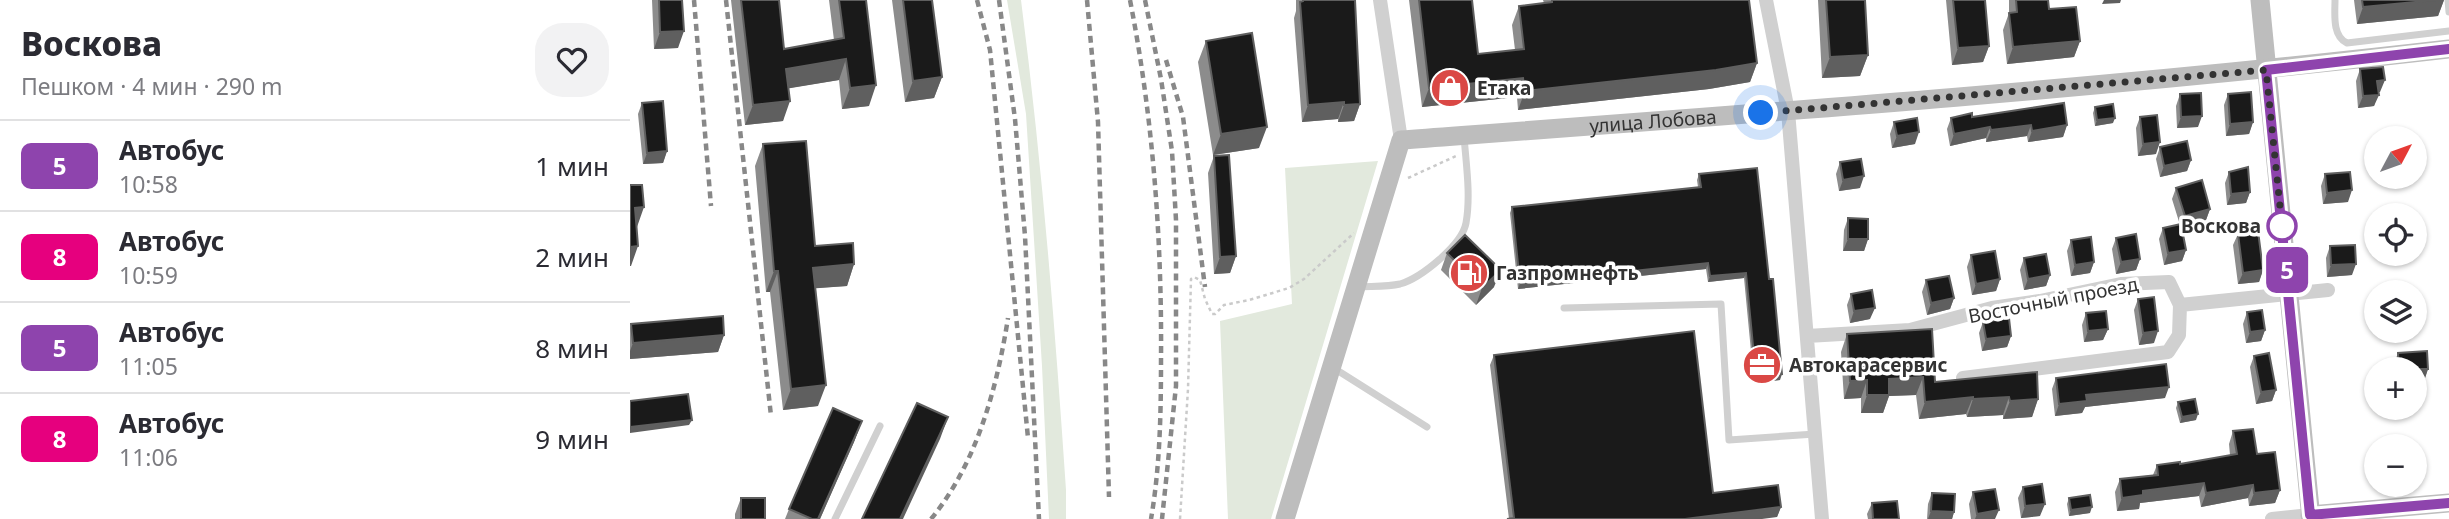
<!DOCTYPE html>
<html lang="ru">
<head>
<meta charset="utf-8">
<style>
  :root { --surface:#fff; --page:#f2f2f3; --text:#2b2b33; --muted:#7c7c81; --line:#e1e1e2 }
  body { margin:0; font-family:"Noto Sans",sans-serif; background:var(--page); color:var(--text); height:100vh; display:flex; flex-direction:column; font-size:26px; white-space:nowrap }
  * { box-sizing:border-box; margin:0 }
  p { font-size:23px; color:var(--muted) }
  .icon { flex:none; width:38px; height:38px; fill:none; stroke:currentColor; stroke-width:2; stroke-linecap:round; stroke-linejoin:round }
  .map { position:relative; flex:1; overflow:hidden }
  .side { display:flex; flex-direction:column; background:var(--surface); width:630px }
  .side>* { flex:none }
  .badge { padding:0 14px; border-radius:10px; font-size:24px; line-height:46px }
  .needle { width:46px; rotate:49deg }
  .buttons { position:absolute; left:1734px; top:126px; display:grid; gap:14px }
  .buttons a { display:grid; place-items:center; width:63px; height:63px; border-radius:50%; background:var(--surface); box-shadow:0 2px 5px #0004; font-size:35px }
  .you { position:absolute; width:35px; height:35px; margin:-18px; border:5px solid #fff; border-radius:50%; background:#1a73e8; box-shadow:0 0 0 10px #1a73e833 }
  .map>.badge { position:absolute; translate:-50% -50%; box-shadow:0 0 0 4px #fff }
  .round { display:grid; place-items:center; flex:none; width:74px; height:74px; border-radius:28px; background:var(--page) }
  .headline { display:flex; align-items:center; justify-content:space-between; height:119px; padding:0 21px }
  h1 { font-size:33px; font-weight:800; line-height:52px }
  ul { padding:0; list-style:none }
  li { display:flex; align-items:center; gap:21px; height:91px; padding:0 21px; border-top:2px solid var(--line) }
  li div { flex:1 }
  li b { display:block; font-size:26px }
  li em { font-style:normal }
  li .badge { min-width:77px; font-weight:700; text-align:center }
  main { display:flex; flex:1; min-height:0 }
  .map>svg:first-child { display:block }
</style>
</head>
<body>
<main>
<section class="side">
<div class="headline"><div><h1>Воскова</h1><p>Пешком · 4 мин · 290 m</p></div><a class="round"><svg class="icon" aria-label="heart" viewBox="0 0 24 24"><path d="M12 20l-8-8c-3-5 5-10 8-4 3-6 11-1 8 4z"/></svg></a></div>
<ul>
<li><span class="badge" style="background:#8e44ad;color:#fff">5</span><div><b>Автобус</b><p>10:58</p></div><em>1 мин</em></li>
<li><span class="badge" style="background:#e6007e;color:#fff">8</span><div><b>Автобус</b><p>10:59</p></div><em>2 мин</em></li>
<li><span class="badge" style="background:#8e44ad;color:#fff">5</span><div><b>Автобус</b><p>11:05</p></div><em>8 мин</em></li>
<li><span class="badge" style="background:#e6007e;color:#fff">8</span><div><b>Автобус</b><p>11:06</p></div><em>9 мин</em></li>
</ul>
</section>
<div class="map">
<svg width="1819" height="519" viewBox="0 0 1819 519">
  <rect width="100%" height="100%" fill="#fff"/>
  <!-- green -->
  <path fill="#e2e9dd" d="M377 0H391C412 163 425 326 436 490V519H419L412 366 396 114Z
    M748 161 641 519H598L590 321 662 304 655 168Z"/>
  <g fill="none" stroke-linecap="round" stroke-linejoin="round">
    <!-- path -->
    <path stroke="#cacaca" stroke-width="2.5" stroke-dasharray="3.5 3.5" stroke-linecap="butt" d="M778 178 826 156
      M550 519 558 389 561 279 564 277 570 280 575 299 582 314H585L594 305 619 300 659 288 674 279 724 233"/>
    <!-- lane -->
    <path stroke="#d0d0d0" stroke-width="7" d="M1705 0C1705 14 1702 36 1717 43L1819 31
      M1818 0 1819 12
      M727 287C740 286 757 287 770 284 791 278 832 245 836 223 841 195 836 164 834 136
      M934 308 1091 304 1099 440 1185 434
      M702 367 797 427
      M205 519 250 426"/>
    <!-- street -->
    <path stroke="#d0d0d0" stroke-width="14" d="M750 0 771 140
      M1136 0 1158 111 1192 519
      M1177 336 1280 330 1362 308 1410 301 1491 284 1539 282 1550 305 1698 290
      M1333 378 1538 352 1549 335 1550 305
      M1642 519 1680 515"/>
    <!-- secondary -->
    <g stroke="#bdbdbd" stroke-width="19">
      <path d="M1630 0 1681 519"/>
      <path d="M1680 515 1819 503"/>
      <path id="s1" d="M655 519 771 140C1121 114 1470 89 1819 49"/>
    </g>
    <!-- rail -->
    <path stroke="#888" stroke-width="4.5" stroke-dasharray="7 5" stroke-linecap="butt" d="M64 0 81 206
      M96 0 141 416
      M347 0 360 50 398 438
      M369 0 385 119 395 236 409 519
      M457 0 468 122 479 497
      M500 0C523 118 532 239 531 360 531 413 530 467 521 519
      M515 0 531 79 542 151 546 220V386L532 519
      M536 60 553 117 575 287
      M301 519C347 463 367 388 378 318"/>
  </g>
  <!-- wall -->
  <path fill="#8c8c8c" d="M22 0H52L48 48 24 49Z
    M101 0H149L154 49 204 40 199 0H236L239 106 212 109 209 80 159 88 153 121 115 125Z
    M262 0H302L312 77 304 98 275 102Z
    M666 0H725L730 104 724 121 708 122V119L672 122 664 18 666 11Z
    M779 0H842L848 54 885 50 882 25 889 6 914 3 913 0H1119L1127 63 1120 82 1079 89 888 110 887 97 792 107Z
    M1188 0H1235L1238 55 1230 76 1192 78Z
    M1316 0H1355L1359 46 1353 62 1322 65Z
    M1379 0H1418L1419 9 1450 41 1444 57 1377 64 1373 30 1379 13Z
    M1724 0H1814L1808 16 1727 24Z
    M576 41 629 148 583 155 568 62Z
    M1730 69 1750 92H1748L1744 106 1728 108 1726 81Z
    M1550 94 1568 127 1547 128 1546 106Z
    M1598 94 1623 122 1619 134 1596 136 1594 105Z
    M12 103 37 151 33 163 13 164 8 114Z
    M1465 107 1483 123 1465 126 1463 113Z
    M1342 117 1437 125 1433 137 1398 142 1397 136 1356 142V138L1320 146 1317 129 1321 118Z
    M1510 117 1526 154 1508 156 1506 128Z
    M1264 122 1285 144 1262 148 1260 134Z
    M133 144 185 246 224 264 217 286 186 288 188 406 153 410 140 292H136L125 166Z
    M1530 147 1561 160 1557 171 1530 177 1526 159Z
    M584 156 606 256 600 273 584 274 578 173Z
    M1210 162 1230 188 1209 191 1206 174Z
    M1127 168 1150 380 1124 383 1114 278 1078 282 1076 269 888 289 880 213 882 207 1068 187 1067 180 1069 174Z
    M1599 172 1620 192 1616 203 1597 205 1595 183Z
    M1695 174 1718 202 1693 204 1691 186Z
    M1546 188 1580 209 1576 220 1552 227 1556 250 1552 261 1534 265 1529 239 1533 228 1550 225 1542 199Z
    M1218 218 1238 239 1234 251H1213L1214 230Z
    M1608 234 1633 270 1629 282 1608 284 1603 245Z
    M1486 238 1510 259 1506 270 1486 274 1482 249Z
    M1441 240 1464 262 1460 273 1441 276 1437 251Z
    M1700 246 1722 275 1697 277 1696 258Z
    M817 253 864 287 846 305 811 270Z
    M1341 255 1370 279 1366 291 1342 295 1337 267Z
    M1394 258 1420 275 1416 286 1394 290 1390 270Z
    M1296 280 1324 298 1320 309 1297 315 1292 292Z
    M1221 294 1240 319 1220 323 1217 305Z
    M1508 299 1524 343 1509 345 1504 310Z
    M1617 312 1635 330 1631 341 1616 343 1613 324Z
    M1456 313 1478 329 1473 340 1454 342 1452 325Z
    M1353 322 1381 336 1377 347 1352 351 1349 333Z
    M1 324 94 335 88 352 0 359V328Z
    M1217 334 1305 382 1408 399 1402 417 1373 419V415L1337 417 1336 414 1289 419 1286 395 1259 396 1253 413H1231V398L1214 399 1211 352Z
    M1797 351 1798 369 1794 381H1785V369H1764V364L1768 353Z
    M864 355 1083 493 1151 507 1147 517 879 519 860 365Z
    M1624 356 1646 390 1642 401 1626 404 1620 367Z
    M1426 378 1535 398 1455 407 1452 413 1425 416 1422 389Z
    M1548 402 1566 420 1550 423 1546 408Z
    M232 421 224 442 190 519H155L159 509Z
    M1603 431 1627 454 1650 490 1645 503 1619 506 1618 498 1571 507 1569 496 1510 503 1509 509 1487 511 1485 492 1490 479 1523 475 1527 465 1550 464 1600 455 1599 444Z
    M1393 487 1410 516 1391 518 1388 498Z
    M1343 492 1365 519H1341L1339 504Z
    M1302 493 1324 512 1322 519H1297L1298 504Z
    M111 498 135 519H105V514Z
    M1439 498 1460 513 1439 516 1437 504Z
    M1242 503 1269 519H1238L1237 514Z"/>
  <!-- shaded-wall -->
  <path fill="#5f5f5f" d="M1474 0H1491L1490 3 1472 4Z
    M1806 0H1814L1808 16 1727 24 1733 7Z
    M54 31 48 48 24 49 30 32Z
    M1450 41 1444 57 1377 64 1383 47Z
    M1359 46 1353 62 1322 65 1328 48Z
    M1238 55 1230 76 1192 78 1200 57Z
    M216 59 209 80 149 90 156 69Z
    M1127 63 1120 82 1079 89 888 110 895 91Z
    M312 77 304 98 275 102 283 81Z
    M893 78 887 97 792 107 799 88Z
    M1755 80 1750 92H1743L1747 81Z
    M246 85 239 106 212 109 220 88Z
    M1749 95 1744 106 1728 108 1733 96Z
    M160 101 153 121 115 125 123 105Z
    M714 102 708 119 672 122 678 105Z
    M730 104 724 121 708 122 714 105Z
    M1572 116 1568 127 1547 128 1551 117Z
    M1485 118 1483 123 1465 126 1467 120Z
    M1623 122 1619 134 1596 136 1600 124Z
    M1401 125 1397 136 1356 142 1361 130Z
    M1437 125 1433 137 1398 142 1402 131Z
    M637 127 629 148 583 155 591 134Z
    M1360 127 1356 138 1320 146 1324 134Z
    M1289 132 1285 144 1262 148 1267 136Z
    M1530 142 1526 154 1508 156 1513 144Z
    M37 151 33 163 13 164 17 153Z
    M1561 160 1557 171 1530 177 1534 166Z
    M1234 176 1230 188 1209 191 1213 180Z
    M1722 190 1718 202 1693 204 1697 193Z
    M1620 192 1616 203 1597 205 1601 194Z
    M14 207 7 227H0L5 208Z
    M1580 209 1576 220 1550 228 1555 216Z
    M1218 239H1238L1234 251H1213Z
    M8 246 1 266H0V247Z
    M1556 250 1552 261 1534 265 1538 253Z
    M606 256 600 273 584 274 590 257Z
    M1510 259 1506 270 1486 274 1491 262Z
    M1464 262 1460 273 1441 276 1445 265Z
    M1078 263 1076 269 888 289 890 283Z
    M224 264 217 286 176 289 183 268Z
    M1726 264 1722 275 1697 277 1701 265Z
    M871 270 864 287 846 305 852 288Z
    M1633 270 1629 282 1608 284 1613 273Z
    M144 271H148L140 292H136Z
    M1116 273 1114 278 1078 282 1080 276Z
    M1420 275 1416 286 1394 290 1398 279Z
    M1370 279 1366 291 1342 295 1346 284Z
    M1324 298 1320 309 1297 315 1301 303Z
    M1245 308 1240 319 1220 323 1224 311Z
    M1478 329 1473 340 1454 342 1458 331Z
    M1635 330 1631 341 1616 343 1620 332Z
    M1528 331 1524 343 1509 345 1513 333Z
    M94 335 88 352 0 359V351L3 343Z
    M1381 336 1377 347 1352 351 1356 339Z
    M1798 369 1794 381H1785V370Z
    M1152 374 1150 380 1124 383 1126 377Z
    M1293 377 1286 395 1259 396 1253 413H1231L1237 395 1259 379Z
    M1237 380 1231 398 1214 399 1220 381Z
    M196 385 188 406 153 410 161 389Z
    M1539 387 1535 398 1455 407 1452 413 1425 416 1429 404 1456 395Z
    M1646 390 1642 401 1626 404 1631 392Z
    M1343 397 1336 414 1289 419 1295 402Z
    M1379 397 1373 415 1337 417 1343 399Z
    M1408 399 1402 417 1373 419 1380 401Z
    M1568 414 1566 420 1550 423 1552 417Z
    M318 417 310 439 273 519H270Z
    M62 420 59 425 0 433V427Z
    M232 421 224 442 190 519H188Z
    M1574 483 1569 496 1510 503 1509 509 1487 511 1492 498 1513 491Z
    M1623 485 1618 498 1571 507 1576 493Z
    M1650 490 1645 503 1619 506 1624 493Z
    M1415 504 1410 516 1391 518 1395 506Z
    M1151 507 1147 517 1132 519H1055Z
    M1462 507 1460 513 1439 516 1441 510Z
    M1369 510 1365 519H1345L1347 514Z
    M1301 511 1324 512 1322 519H1298Z"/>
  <!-- building -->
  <path fill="#1a1a1a" stroke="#5f5f5f" stroke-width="2" d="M29 0H52L54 31 30 32Z
    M111 0H149L154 49 214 38 209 0H236L246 85 220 88 216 59 156 69 160 101 123 105Z
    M273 0H302L312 77 283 81Z
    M673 0H725L730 104 714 105V102L678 105 670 2 673 1Z
    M789 0H842L848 54 894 49 889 6 922 2V0H1119L1127 63 1086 70 895 91 893 78 799 88Z
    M1196 0H1235L1238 55 1200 57Z
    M1323 0H1355L1359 46 1328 48Z
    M1386 0H1418L1419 9 1446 7 1450 41 1383 47 1379 13 1387 12Z
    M1732 0H1806L1733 7Z
    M622 33 637 127 591 134 576 41Z
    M1753 67 1755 80 1747 81 1749 95 1733 96 1730 69Z
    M1621 92 1623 122 1600 124 1598 94Z
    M1571 93 1572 116 1551 117 1550 94Z
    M33 101 37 151 17 153 12 103Z
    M1434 103 1437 125 1402 131 1401 125 1361 130 1360 127 1324 134 1321 118 1342 113V117Z
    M1483 104 1485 118 1467 120 1465 107Z
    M1527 115 1530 142 1513 144 1510 117Z
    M1287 118 1289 132 1267 136 1264 122Z
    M176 141 185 246 223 243 224 264 183 268 196 385 161 389 148 271H144L133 144Z
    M1557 141 1561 160 1534 166 1530 147Z
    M599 155 606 256 590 257 584 156Z
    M1231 159 1234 176 1213 180 1210 162Z
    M1618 167 1620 192 1601 194 1599 172Z
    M1127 168 1139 279H1143L1152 374 1126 377 1116 273 1080 276 1078 263 890 283 882 207 1071 187 1069 174Z
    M1720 172 1722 190 1697 193 1695 174Z
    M1572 180 1580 209 1555 216 1546 188Z
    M0 185H12L14 207 5 208 8 246 0 247Z
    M1218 218 1238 219V239H1218Z
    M1551 224 1556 250 1538 253 1533 228Z
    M1628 231 1633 270 1613 273 1608 234Z
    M1506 234 1510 259 1491 262 1486 238Z
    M835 235 871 270 852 288 817 253Z
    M1461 237 1464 262 1445 265 1441 240Z
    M1725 245 1726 264 1701 265 1700 246Z
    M1365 251 1370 279 1346 284 1341 255Z
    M1416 254 1420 275 1398 279 1394 258Z
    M1319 276 1324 298 1301 303 1296 280Z
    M1242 290 1245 308 1224 311 1221 294Z
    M1524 297 1528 331 1513 333 1508 299Z
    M1632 310 1635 330 1620 332 1617 312Z
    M1476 311 1478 329 1458 331 1456 313Z
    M93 316 94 335 3 343 1 324Z
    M1379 318 1381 336 1356 339 1353 322Z
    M1302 329 1305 382 1407 372 1408 399 1380 401 1379 397 1343 399V397L1295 402 1293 377 1259 379V395H1237V380L1220 381 1217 334Z
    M1064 331 1083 493 1148 485 1151 507 1055 519H877L884 518 864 355Z
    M1797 351 1798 369H1769L1768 353Z
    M1639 353 1646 390 1631 392 1624 356Z
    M1536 364 1539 387 1456 395 1457 401 1429 404 1426 378Z
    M58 394 62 420 0 427V401Z
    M1565 399 1568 414 1552 417 1548 402Z
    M287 403 318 417 270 519H232Z
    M203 408 232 421 188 519H182L159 509Z
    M1623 429 1627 454 1645 452 1650 490 1624 493 1623 485 1576 493 1574 483 1513 491V495L1492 498 1490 479 1528 475 1527 465 1550 462V464L1607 454 1603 431Z
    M1412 484 1415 504 1395 506 1393 487Z
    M1365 489 1369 510 1347 514 1343 492Z
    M1302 493 1325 494 1324 512 1301 511Z
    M1460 495 1462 507 1441 510 1439 498Z
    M111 498H135V519H111Z
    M1267 501 1269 519H1243L1242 503Z"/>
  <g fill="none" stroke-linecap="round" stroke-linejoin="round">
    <!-- line casing -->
    <g stroke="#fff" stroke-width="16">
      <path id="line" d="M1819 49 1636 70 1680 515 1819 503"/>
    </g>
    <!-- line -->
    <use href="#line" stroke="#8e44ad" stroke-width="10"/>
    <!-- walk -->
    <path stroke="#333" stroke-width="7" stroke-dasharray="0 12.6" d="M1131 113 1636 70 1652 226"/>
  </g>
  <!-- icons -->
  <defs>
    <g id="shop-disc" transform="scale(2.0125)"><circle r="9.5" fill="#da4845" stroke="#fff"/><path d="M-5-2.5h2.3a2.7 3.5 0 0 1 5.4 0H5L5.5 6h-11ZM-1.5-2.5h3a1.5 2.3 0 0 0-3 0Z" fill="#fff"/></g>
    <g id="fuel-disc" transform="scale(2.0125)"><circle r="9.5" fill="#da4845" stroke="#fff"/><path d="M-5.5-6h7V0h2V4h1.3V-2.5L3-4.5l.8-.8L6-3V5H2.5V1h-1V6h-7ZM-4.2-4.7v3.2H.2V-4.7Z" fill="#fff"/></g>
    <g id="office-disc" transform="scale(2.0125)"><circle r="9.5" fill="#da4845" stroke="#fff"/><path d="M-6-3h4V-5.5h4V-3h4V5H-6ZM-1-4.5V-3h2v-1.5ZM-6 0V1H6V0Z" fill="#fff"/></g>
  </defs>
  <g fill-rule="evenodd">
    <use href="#shop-disc" x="820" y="88"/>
    <use href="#fuel-disc" x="839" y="273"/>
    <use href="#office-disc" x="1132" y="365"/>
  </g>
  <!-- markers -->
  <circle fill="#fff" stroke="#8e44ad" stroke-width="3.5" cx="1652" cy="226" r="14"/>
  <g text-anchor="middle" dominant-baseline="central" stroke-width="7" stroke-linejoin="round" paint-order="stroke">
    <!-- poi labels -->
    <g font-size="19" font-weight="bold" fill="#333" stroke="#fff" text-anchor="start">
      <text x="847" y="88">Етака</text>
      <text x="866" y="273">Газпромнефть</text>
      <text x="1159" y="365">Автокарасервис</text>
    </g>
    <!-- street labels -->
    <g font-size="19" fill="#333" stroke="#fff">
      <text stroke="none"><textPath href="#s1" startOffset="649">улица Лобова</textPath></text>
      <text transform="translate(1423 300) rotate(-11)">Восточный проезд</text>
    </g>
    <!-- stop labels -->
    <g font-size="19" font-weight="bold" fill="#333" stroke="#fff" text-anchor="end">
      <text x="1631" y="226">Воскова</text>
    </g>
  </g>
</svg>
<div class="buttons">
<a><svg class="needle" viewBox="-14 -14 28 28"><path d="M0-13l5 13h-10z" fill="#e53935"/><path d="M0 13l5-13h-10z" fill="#7c7c81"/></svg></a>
<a><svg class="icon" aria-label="locate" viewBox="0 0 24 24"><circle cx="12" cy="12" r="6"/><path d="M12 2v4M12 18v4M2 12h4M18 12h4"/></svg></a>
<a><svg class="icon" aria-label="layers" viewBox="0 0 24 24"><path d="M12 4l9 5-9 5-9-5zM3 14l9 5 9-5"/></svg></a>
<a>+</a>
<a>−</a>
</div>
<div class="you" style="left:1131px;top:113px"></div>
<b class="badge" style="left:1657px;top:270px;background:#8e44ad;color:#fff">5</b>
</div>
</main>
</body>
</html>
